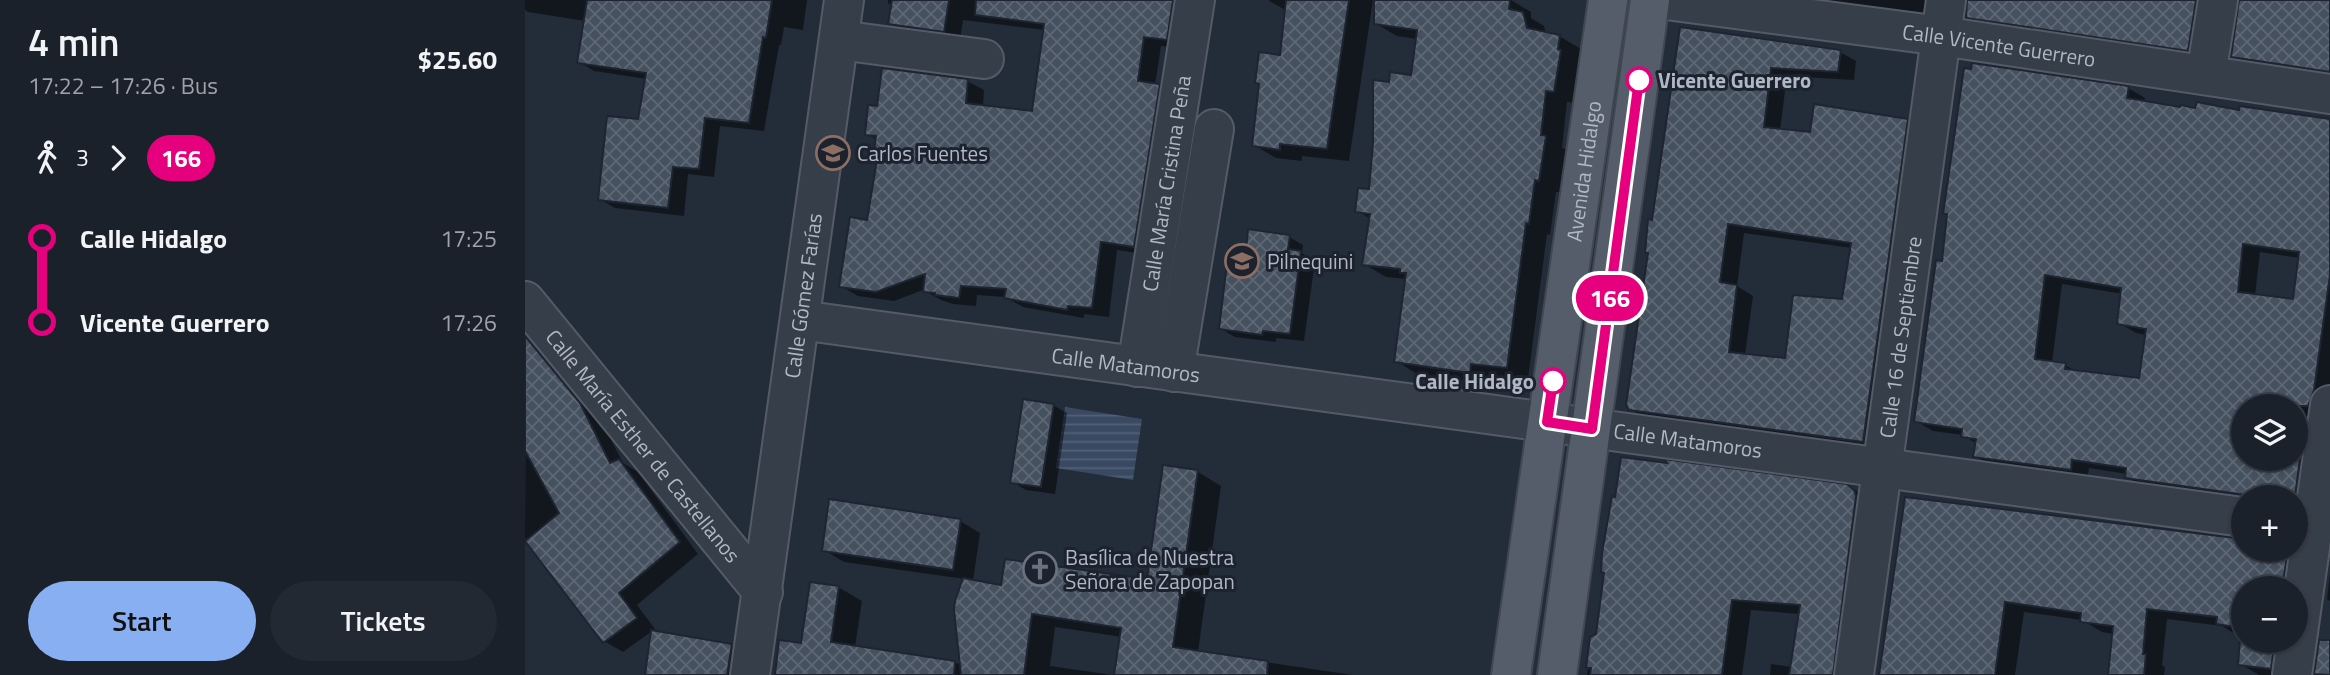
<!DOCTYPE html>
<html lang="en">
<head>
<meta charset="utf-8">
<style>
  :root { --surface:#1a212b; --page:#232933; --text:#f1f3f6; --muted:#9fa3a9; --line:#383e47; --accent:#89aff3 }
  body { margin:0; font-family:"Titillium Web",sans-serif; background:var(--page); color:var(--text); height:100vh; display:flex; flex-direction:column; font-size:26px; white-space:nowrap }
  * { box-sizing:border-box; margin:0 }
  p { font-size:23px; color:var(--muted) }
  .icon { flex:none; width:38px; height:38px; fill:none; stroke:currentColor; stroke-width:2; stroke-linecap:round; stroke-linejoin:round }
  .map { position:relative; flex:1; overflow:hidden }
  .details { display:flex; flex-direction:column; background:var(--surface); width:525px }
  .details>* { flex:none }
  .badge { padding:0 14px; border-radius:23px; font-size:24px; line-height:46px }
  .controls { position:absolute; left:1706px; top:394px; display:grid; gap:14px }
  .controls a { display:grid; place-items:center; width:77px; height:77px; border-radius:50%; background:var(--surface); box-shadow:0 2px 5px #0004,0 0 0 2px var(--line); font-size:35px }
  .map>.badge { position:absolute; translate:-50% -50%; box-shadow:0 0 0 4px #fff }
  .legs { display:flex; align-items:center; gap:10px; height:77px; padding:0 28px; font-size:23px }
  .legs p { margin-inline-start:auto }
  .overview { display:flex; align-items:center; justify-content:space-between; height:119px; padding:0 28px }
  h1 { font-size:38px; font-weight:600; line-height:52px }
  .action { display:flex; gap:14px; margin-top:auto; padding:14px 28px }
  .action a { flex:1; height:80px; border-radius:42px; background:var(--accent); color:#111; font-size:28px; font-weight:600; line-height:80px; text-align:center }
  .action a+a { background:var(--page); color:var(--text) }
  ul { padding:0 28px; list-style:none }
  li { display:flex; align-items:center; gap:24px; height:84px; font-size:26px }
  li i { display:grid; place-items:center; width:10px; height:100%; margin:0 9px; background:currentColor }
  li i::after { content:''; width:18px; height:18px; margin:-9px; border:5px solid; border-radius:50%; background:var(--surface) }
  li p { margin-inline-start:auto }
  li:first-child i { background:linear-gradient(#0000 50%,currentColor 0) }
  li:last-child i { background:linear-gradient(currentColor 50%,#0000 0) }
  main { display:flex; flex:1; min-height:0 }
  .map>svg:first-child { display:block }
</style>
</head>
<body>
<main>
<section class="details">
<div class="overview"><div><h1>4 min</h1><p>17:22 – 17:26 · Bus</p></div><b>$25.60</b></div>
<div class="legs"><svg class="icon" aria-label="walk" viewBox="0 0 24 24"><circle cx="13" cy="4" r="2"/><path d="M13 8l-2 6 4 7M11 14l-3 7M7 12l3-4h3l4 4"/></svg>3<svg class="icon" aria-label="forward" viewBox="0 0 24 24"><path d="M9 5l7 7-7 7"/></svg><b class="badge" style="background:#e6007e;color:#fff">166</b></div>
<ul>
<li><i style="color:#e6007e"></i><b>Calle Hidalgo</b><p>17:25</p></li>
<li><i style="color:#e6007e"></i><b>Vicente Guerrero</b><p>17:26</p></li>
</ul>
<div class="action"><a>Start</a><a>Tickets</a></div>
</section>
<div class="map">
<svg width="1805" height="675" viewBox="0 0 1805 675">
  <defs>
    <pattern id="water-rules" width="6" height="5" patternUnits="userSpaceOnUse" patternTransform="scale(1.75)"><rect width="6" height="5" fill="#394962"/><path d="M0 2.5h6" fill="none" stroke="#536177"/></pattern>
    <pattern id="building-cross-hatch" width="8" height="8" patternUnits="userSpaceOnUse" patternTransform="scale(1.75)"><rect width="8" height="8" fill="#465160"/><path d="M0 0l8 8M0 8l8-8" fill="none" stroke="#5e6875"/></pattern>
  </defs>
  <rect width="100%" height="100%" fill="#232c39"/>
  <!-- water -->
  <path fill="url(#water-rules)" d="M540 407 617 419 608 480 531 468Z"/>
  <!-- shadow -->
  <path fill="#0007" fill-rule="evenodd" d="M0 0H282L278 30 259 27 256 45H254L239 131 195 126 189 177 163 174 159 216 90 208 74 199 115 121 122 79 69 71 54 62 60 21 3 12 0 10Z
    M363 0H668L658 48 636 46 630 85 651 95 625 255 592 250 584 317 559 314V318L498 307 480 297 452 295 451 306 428 304 416 300 398 290 369 301 333 296 316 286 344 222 354 160 352 140 342 134 354 108 442 81 459 90 458 107 508 113 520 30 438 20 435 40 382 33 365 23 368 6 363 3Z
    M743 0H848L824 161 777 156V161L751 158 729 145 757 57 762 11Z
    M850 0H986L1006 12V18L1019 26 1021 34 1034 36 1056 49 1054 62 1057 64 1050 103 1042 102 1037 148 1042 150 1035 192H1031L1025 235 1022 234 1003 379 968 376 967 384 892 374 871 361 882 279 861 277 839 264 846 219 832 211 845 191 866 84 887 77 892 39 872 36 850 23Z
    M1262 0H1419L1414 16Z
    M1451 0H1691L1680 59 1466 28 1449 18Z
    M1716 0H1805V79L1725 66 1708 56Z
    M1157 29 1315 52 1331 61 1329 80 1262 76 1255 130 1286 134 1382 120 1398 130 1354 450 1122 419 1105 409 1124 253ZM1219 233 1327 248 1319 301 1262 360 1220 355 1228 296 1212 286Z
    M1603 88 1620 98 1619 103 1657 109 1805 121V402L1786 508 1771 506V497H1718V501L1619 487 1602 477V474L1564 468 1562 479 1467 466 1450 456 1452 444 1438 435 1408 431 1391 421 1419 263ZM1735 252 1775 258 1770 301 1730 296ZM1537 284 1598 294 1594 323 1611 333 1622 335 1616 379 1552 372 1540 365 1527 363ZM1718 406H1771V458H1718Z
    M764 237 778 245 777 253 790 261 779 341 751 338V342L710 337 696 329 722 252Z
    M1 339 21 350 74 416 98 463 113 472 173 554 112 605 130 629 98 652 79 641 0 538Z
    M528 405 542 413 530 494 501 490 487 482Z
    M673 472 696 486 673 652 828 675H591L597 637 530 627 525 666 588 675H251L278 645 313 587 337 601 330 647 436 664 440 579 319 562 299 550 435 521 455 533 448 581 478 587 623 581Z
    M1322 485 1342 497 1328 675H1245L1246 664 1267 667 1275 614 1226 610 1217 675H1062L1067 638Z
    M1382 499 1718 540V550H1769L1771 588H1718V640H1759L1766 675H1734L1715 664 1718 635H1712L1697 626 1642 619 1637 665 1640 667 1639 675H1583L1589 634 1577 632 1557 620 1499 612 1490 675H1356Z
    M1805 574V601L1802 599Z
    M207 646 227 658 224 675H122Z"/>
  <!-- building -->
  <path fill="url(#building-cross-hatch)" stroke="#1e2530" stroke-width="2" fill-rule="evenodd" d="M62 0H247L241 38 238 37 224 123 180 118 174 169 148 167 143 208 73 200 82 116 113 119 121 73 52 63Z
    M367 0H424L419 32 363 24Z
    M451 0H648L642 40 619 37 613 81 635 84 609 247 576 242 567 308 543 306 542 310 479 298 481 289 436 286 434 298 410 295V293L398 292 400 274 351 292 314 287 325 217 342 220 352 160 348 159 351 136 340 135 343 105 352 106 357 68 443 79 441 103 507 111 519 24 450 15Z
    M761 0H824L802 149 755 144V150L727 146 734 84 730 83 734 52 755 55Z
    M849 0H985L984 9 998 12 1002 28 1035 35 1033 49 1036 50 1029 92 1021 91 1016 135 1021 136 1014 181 1010 180 1004 224 1001 223 982 368 946 364 945 373 869 362 881 273H875V269L837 265 845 214 830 212 833 188 844 189 848 143V80L864 82 865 72 886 75 892 30 849 24Z
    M1442 0H1671L1663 51 1441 18Z
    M1714 0H1805V72L1706 57Z
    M1155 27 1316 50 1313 72 1246 68 1239 127 1285 132 1289 104 1383 119 1338 442 1104 410 1101 405 1123 253H1120L1123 219 1127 220ZM1203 224 1326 243 1317 299 1268 295 1260 358 1204 352 1212 285 1195 282Z
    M1447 63 1604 86 1602 98 1655 107 1656 105 1670 108 1672 102 1714 110V106L1805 119V275L1789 390 1783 406H1718V458H1775L1770 497 1714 494 1600 478 1601 468 1547 460 1546 470 1448 457 1451 439 1436 437 1437 429 1389 422 1411 260 1417 261 1422 214H1418L1439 68 1446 69ZM1718 244 1774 252 1768 299 1713 292ZM1520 275 1596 288 1592 324 1621 329 1614 378 1540 369 1541 363 1510 359Z
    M723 229 765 235 763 249 776 251 765 334 738 331 737 335 694 329 704 247 721 250Z
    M0 336 55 403 85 463 94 459 155 542 94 593 112 618 78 643 0 541 34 513 0 451Z
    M498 399 529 404 516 487 485 483Z
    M1096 457 1142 463 1139 459 1322 484 1329 490 1331 496 1308 675H1264L1275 605 1207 600 1197 675H1065L1066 668H1061L1065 637 1071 634 1079 573 1076 572 1077 553 1087 496 1090 497Z
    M638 465 673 470 648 647 743 661 742 675H589L596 628 507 614 499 675H436L429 610 430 601 438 578 476 585 480 559 622 579Z
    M1380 497 1718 539V550H1763L1757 588H1718V628L1691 624 1692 617 1622 609 1618 654H1621L1619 675H1583L1588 626 1555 622 1556 613 1480 602 1470 675H1354Z
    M304 499 436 519 428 570 297 551Z
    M285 582 314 586 306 642 430 661 429 675H250L254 640 276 643Z
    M126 630 207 644 202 675H120Z
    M1715 640H1750L1746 669 1713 665Z
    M1794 640H1805V675L1789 674Z"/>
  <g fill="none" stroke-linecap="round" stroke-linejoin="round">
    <!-- minor casing -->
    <g stroke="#545b67" stroke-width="42">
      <g id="minor">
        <path id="s1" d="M1141 0 1416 36 1805 94"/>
        <path d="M314 40 459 59"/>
        <path d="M1681 75 1693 0"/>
        <path id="s2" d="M0 301 238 592"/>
        <path id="s3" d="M275 320C756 387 1238 448 1718 517"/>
        <path id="s4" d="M612 367 670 0"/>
        <path d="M649 372 689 129"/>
        <path id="s5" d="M225 675 319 0"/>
        <path id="s6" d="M1329 675 1421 0"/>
        <path d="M1767 675 1805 405"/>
      </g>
    </g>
    <!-- major casing -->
    <g stroke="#404752" stroke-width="42">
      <g id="major">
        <path id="s7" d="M986 675 1083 0"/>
        <path d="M1032 675 1125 0"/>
      </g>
    </g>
    <!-- minor -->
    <use href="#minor" stroke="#363e49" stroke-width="38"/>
    <!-- major -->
    <use href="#major" stroke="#545d69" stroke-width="38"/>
  </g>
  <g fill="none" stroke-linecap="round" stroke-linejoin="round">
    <!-- line-1 casing -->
    <g stroke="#fff" stroke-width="16">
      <path id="line-1" d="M1028 381 1022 422 1067 429 1114 80"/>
    </g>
    <!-- line-1 -->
    <use href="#line-1" stroke="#e6007e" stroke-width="10"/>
  </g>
  <!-- icons -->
  <defs>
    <g id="school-ring" transform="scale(1.75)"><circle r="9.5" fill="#1c232e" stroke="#8d6e63" stroke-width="1.5"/><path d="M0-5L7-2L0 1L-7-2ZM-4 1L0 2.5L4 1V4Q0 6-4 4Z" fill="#8d6e63"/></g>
    <g id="church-ring" transform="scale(1.75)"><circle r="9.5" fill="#1c232e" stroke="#6b7280" stroke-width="1.5"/><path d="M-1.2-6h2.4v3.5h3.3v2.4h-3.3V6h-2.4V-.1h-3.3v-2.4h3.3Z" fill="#6b7280"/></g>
  </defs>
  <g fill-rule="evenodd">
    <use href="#school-ring" x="308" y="153"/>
    <use href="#school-ring" x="717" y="261"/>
    <use href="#church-ring" x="515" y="569"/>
  </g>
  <!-- markers -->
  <g fill="#fff" stroke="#e6007e" stroke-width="3.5">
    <circle cx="1114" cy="80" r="12"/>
    <circle cx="1028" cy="381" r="12"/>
  </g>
  <g text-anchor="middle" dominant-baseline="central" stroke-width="6" stroke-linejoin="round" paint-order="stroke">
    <!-- street labels -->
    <g font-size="21" fill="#b1b8c5" stroke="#1c232e">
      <text stroke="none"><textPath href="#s1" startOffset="336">Calle Vicente Guerrero</textPath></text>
      <text stroke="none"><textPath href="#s7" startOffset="509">Avenida Hidalgo</textPath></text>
      <text stroke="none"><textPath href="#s4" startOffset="186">Calle María Cristina Peña</textPath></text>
      <text stroke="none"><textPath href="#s5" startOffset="383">Calle Gómez Farías</textPath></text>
      <text stroke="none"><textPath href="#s6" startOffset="341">Calle 16 de Septiembre</textPath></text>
      <text stroke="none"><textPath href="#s3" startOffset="329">Calle Matamoros</textPath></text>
      <text stroke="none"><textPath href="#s3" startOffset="896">Calle Matamoros</textPath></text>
      <text stroke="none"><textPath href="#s2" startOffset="187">Calle María Esther de Castellanos</textPath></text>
    </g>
    <!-- stop labels -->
    <g font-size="21" font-weight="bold" fill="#b1b8c5" stroke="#1c232e" text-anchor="start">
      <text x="1133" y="80">Vicente Guerrero</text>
      <text x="1009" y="381" text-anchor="end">Calle Hidalgo</text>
    </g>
    <!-- poi labels -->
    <g font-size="21" fill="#b1b8c5" stroke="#1c232e" text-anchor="start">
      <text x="332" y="153">Carlos Fuentes</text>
      <text x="742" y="261">Pilnequini</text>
      <text x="540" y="557">Basílica de Nuestra<tspan x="540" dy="24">Señora de Zapopan</tspan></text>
    </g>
  </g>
</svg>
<div class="controls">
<a><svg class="icon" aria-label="layers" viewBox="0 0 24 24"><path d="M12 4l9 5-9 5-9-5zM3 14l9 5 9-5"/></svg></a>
<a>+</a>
<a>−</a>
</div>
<b class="badge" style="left:1085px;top:298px;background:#e6007e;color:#fff">166</b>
</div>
</main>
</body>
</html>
